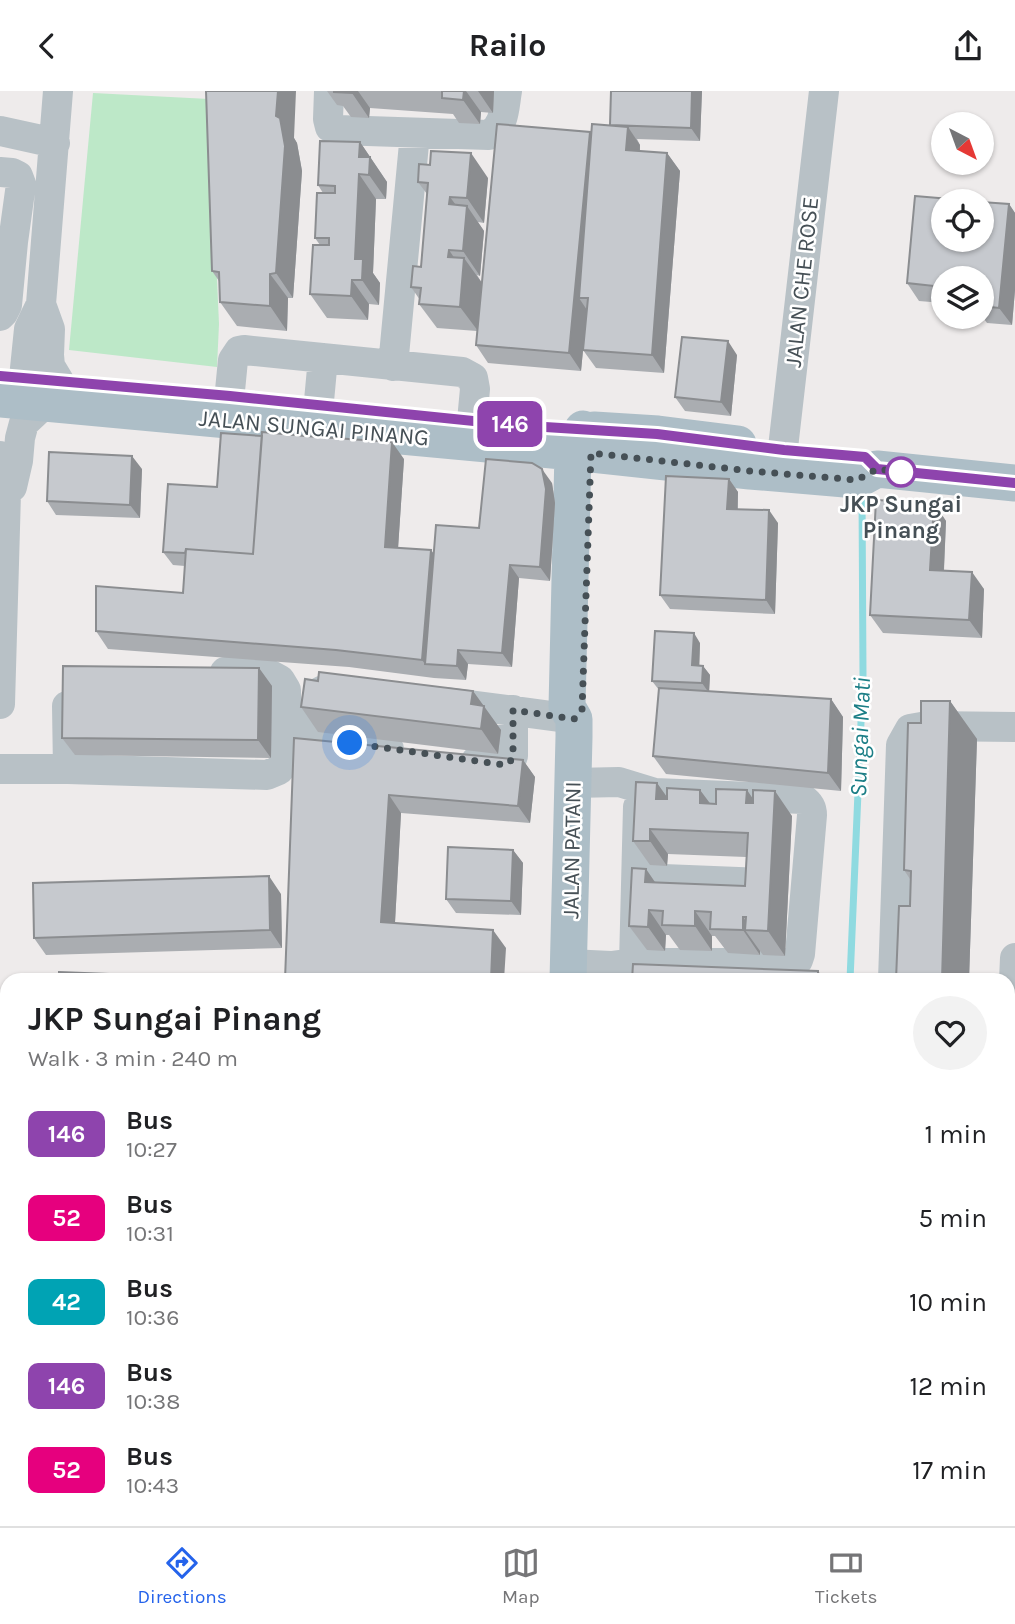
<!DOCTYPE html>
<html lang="en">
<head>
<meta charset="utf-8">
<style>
  :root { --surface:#fff; --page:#f2f2f2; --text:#202124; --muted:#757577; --line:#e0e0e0; --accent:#2563eb }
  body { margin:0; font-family:Karla,sans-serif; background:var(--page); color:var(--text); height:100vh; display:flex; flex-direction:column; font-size:26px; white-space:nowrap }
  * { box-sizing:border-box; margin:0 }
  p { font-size:23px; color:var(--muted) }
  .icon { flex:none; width:38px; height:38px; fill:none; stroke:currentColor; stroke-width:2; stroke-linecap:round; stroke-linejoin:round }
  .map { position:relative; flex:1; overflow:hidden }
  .details { position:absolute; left:0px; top:882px; width:1015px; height:553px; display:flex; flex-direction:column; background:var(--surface); border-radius:21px 21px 0 0; box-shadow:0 2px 5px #0004 }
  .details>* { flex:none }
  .badge { padding:0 14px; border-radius:10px; font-size:24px; line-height:46px }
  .needle { width:46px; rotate:139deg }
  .controls { position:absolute; left:931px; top:21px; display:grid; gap:14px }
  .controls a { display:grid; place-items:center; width:63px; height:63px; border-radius:50%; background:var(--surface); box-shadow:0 2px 5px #0004; font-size:35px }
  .you { position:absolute; width:35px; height:35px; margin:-18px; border:5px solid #fff; border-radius:50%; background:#1a73e8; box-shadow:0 0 0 10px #1a73e833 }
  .map>.badge { position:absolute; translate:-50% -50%; box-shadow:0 0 0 4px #fff }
  .round { display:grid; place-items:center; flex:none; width:74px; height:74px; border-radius:37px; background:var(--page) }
  .overview { display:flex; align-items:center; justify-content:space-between; height:119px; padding:0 28px }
  h1 { font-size:33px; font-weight:700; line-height:52px }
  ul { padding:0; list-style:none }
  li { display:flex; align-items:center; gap:21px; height:84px; padding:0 28px }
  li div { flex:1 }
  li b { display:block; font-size:26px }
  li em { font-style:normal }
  li .badge { min-width:77px; font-weight:700; text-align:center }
  header { display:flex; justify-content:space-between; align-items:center; height:91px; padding:0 28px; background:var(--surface); font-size:32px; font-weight:700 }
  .dock { display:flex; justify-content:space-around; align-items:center; height:98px; border-top:2px solid var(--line); background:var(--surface); font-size:19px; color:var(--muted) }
  .dock a { display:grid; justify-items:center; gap:4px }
  .dock .on { color:var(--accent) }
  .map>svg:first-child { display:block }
</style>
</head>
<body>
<header><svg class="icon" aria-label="back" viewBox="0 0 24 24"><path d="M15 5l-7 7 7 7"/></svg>Railo<svg class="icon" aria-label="share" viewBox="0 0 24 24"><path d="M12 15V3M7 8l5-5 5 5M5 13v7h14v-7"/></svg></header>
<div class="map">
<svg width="1015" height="1435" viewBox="0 0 1015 1435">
  <rect width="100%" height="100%" fill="#eeebeb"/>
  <!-- green -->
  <path fill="#bde8c8" d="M93 2 209 8 219 233 217 276 69 259Z"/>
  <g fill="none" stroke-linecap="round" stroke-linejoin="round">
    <!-- stream -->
    <path stroke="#8fdae0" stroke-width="7" d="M850 889 863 584 862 403
      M0 1236H7"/>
    <!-- minor -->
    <path stroke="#b8c1c6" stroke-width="30" d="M329 0 328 28 330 36 337 39 489 44C505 35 504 17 507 0
      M0 40 55 52
      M0 81 12 82 18 85 21 93 13 151 7 214 3 222 0 225
      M41 213 50 238 49 264 50 275 59 290
      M393 275 415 42
      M24 287 29 238 41 213 58 0
      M317 314 319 310 323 267
      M227 330 233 269 239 260 244 259 462 281 473 287 475 298 470 351
      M0 365 1 394 6 402 0 613
      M780 383 824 0
      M12 396 18 370 20 347 24 332 40 317 60 313
      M327 598 321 600 317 605 312 641 316 647 389 658
      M446 611 574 628
      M67 615 68 678
      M476 670 505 674 510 671 513 665V619
      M0 678H68L267 684 279 679 286 668V599L280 589 267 582 225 581
      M638 787 764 792
      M634 872 638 716
      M569 873 611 875 634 872H792L798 869 800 863 812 724C812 716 809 712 803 708L655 702 619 691 574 692
      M893 889 901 654 910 638 927 635 1015 636
      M0 971H7
      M1008 1027 1015 867
      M0 1109H7
      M0 1278H7
      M13 1435 14 1428
      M493 1435V1428
      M823 1435V1428
      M957 1435 958 1428
      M990 1435 991 1428"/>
    <!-- major -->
    <path stroke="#adbec7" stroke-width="37" d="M0 308 573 361 750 380 857 389 877 378 1015 392
      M594 339 658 343 738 353
      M568 889 574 646V628L567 616 573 361 583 338
      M537 1435 538 1428"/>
  </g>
  <!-- wall -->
  <path fill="#aaadb1" d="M327 0H494L493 22 481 21 480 33 459 32 453 23 370 17 369 27 351 26 343 15 337 14Z
    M702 0 700 50 637 48 640 54V60L667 62 680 80 664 282 596 277 583 259 581 280 488 272 476 254 477 240 437 237 419 213 420 209 411 196 421 176 427 103 418 91 488 87 484 132 478 131 484 140 480 185 477 184 482 192 590 41 592 43 610 35Z
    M294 47 297 52 302 80 293 207H288L287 240 237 235 220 211 219 190 212 180Z
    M360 51 387 91 386 108H376L373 182 380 192 379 214 369 213 368 229 327 227 310 203 320 154 315 147 323 102 318 94Z
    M1009 113 1015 122V199L1012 234 987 232 982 225V187H943V212L919 210 907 192Z
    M737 264 731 325 685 320 675 306Z
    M404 368 398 457 431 459 434 463 552 392 555 412 550 490 519 487 512 576 468 573 466 589 434 587 349 576 108 558 96 540 183 502 185 475 173 474 163 461 217 396Z
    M142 378 140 427 56 424 47 410Z
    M729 388 738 401V418L778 432 775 523 670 518 660 504Z
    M934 412 946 430 944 480 984 498 982 547 883 542 870 524Z
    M700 552 699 575H703L710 584 709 600 831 608 843 626 841 700 666 683 653 665 659 599 652 590Z
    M259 577 272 595 271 667 75 664 62 647Z
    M318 590 473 600 501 639 498 663 318 641 301 616Z
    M950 610 977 648 969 889H896L910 815V788L904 779 921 632Z
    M294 647 523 669 535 686 530 732 401 722 395 832 506 857 285 889Z
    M657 692 667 706 700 699 710 713 753 708 792 725 785 865 763 864 760 860V864L728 862 715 845H712V860L680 859 669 844H666L665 860 647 859 629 835 646 778 655 791 745 795 746 766 668 763 667 775 650 774 633 750Z
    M513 759 523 772 521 824 456 822 446 808Z
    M281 803 282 857 46 864 34 847Z
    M13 1428H472V1435H18Z
    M646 1428H795L794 1435H664L650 1433Z"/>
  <!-- shaded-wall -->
  <path fill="#8b8d90" d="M278 0H296L294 47 297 52 302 80 293 207 276 182V25Z
    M352 0H358L370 17 369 27 352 2Z
    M464 0H466L481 21 480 33 463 9Z
    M478 0H494L493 22Z
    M692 0H702L700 50 691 37Z
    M628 36 640 54 639 77 626 59Z
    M590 41 602 58 588 207H579L587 219 581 280 569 262Z
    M360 51 387 91 386 108 369 84 359 66Z
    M471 62 488 87 484 132 467 107Z
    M667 62 680 80 664 282 652 264Z
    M359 83 376 108 373 182 380 192 379 214 362 189 355 168Z
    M450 106 466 128 467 115 484 140 480 185 463 160 449 113Z
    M1009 113 1015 122V199L1012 234 999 217Z
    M449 159 463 180 464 167 482 192 478 240 460 216 448 166Z
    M270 183 288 207 287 240 270 215Z
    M352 189 369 213 368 229 351 205Z
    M728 250 737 264 731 325 721 311Z
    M392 351 404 368 397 473 385 456Z
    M132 365 142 378 140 427 130 414Z
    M542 378 552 392 555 412 550 490 540 476Z
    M729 388 738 401 737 431 727 418Z
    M934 412 946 430 943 497 930 479Z
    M769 419 778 432 775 523 766 509Z
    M431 459 443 477 425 573 422 569Z
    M510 474 519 487 512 576 502 562Z
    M972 481 984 498 982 547 969 529Z
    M694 542 700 552 699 584 692 574Z
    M458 559 468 573 466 589 457 575Z
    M703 575 710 584 709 602 702 592Z
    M259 577 272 595 271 667 258 649Z
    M473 600 501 639 498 663 481 638 471 613Z
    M831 608 843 626 841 700 828 682Z
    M950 610 977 648 969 889H942Z
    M523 669 535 686 530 732 518 715Z
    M657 692 674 716 656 708Z
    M700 699 718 723 700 712Z
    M747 699 764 724 746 712Z
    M775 700 792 725 785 865 768 840Z
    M389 704 401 722 394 849 381 831Z
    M650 738 668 763 667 775 650 750Z
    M513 759 523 772 521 824 511 810Z
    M646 778 663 803 645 791Z
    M269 785 281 803 282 857 270 839Z
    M649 819 666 844 665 860 648 836Z
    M695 820 712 845V860L695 835Z
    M743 826 752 839H745L760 860V864L743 839Z
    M493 839 506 857 504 889H491Z
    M818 880 825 889H818Z
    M445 1428H472V1435H450Z
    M759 1428H762L767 1435H762L760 1431Z
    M785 1428H795L794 1435H790Z
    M888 1428H906V1435H887Z
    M932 1428H950V1435H932Z"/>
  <!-- building -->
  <path fill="#c6c9ce" stroke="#8b8d90" stroke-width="2" d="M206 0H278L276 25 280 27 285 55 276 182 270 183V215L220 211 219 181 212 180Z
    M334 0H352V2L334 1Z
    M442 0H464L463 9 442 7Z
    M611 0H692L691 37 610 34Z
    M497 33 590 41 569 262 476 254Z
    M592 33 628 36 626 59 667 62 652 264 583 259 588 207H579Z
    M320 50 360 51 359 66H370L369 84 359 83 355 168H363L362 189H352L351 205 310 203 313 154H329V147H315L317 102H335V95L318 94Z
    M431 60 471 62 467 107 450 106 449 113 467 115 463 160 449 159 448 166 464 167 460 216 419 213 421 197 411 196 413 175 421 176 428 92 418 91 419 73 430 74Z
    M915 105 974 110H943V149H982V111L1009 113 999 217 982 215V187H943V196L907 192Z
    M682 246 728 250 721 311 675 306Z
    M262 341 305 345 392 351 385 456 431 459 422 569 336 559 96 540V495L183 502 186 458 253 463Z
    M221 342 262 345 253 463 186 458 185 462 163 461 168 393 217 396Z
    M49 361 132 365 130 414 47 410Z
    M486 368 532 372 542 378 546 398 540 476 510 474 502 562 458 559 457 575 425 573 436 434 479 437Z
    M666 385 729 388 727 418 769 419 766 509 660 504Z
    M876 409 934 412 930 479 972 481 969 529 870 524Z
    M655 540 694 542 692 574 703 575 702 592 652 590Z
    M63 575 259 577 258 649 62 647Z
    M319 581 473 600 471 613 484 615 481 638 301 616 305 588 318 590Z
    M659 597 831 608 828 682 653 665Z
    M921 610H950L942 889H896L899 815H910L911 780 904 779 908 632H921Z
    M294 647 523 669 518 715 389 704 381 831 493 839 491 889H285Z
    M636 691 657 692 656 708H667V697L700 699V712L716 713V698L747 699 746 712H753V699L775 700 768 840 745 839 746 826H743V839L710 838 711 821 695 820V835L662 834 663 820 649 819 648 836 629 835 632 777 646 778 645 791 745 795 748 742 650 738V750H633Z
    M448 756 513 759 511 810 446 808Z
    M269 785 270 839 34 847 33 792Z
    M633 873 818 880V889H632Z
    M59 881 235 888 59 889Z
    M737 1428H759L760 1431Z
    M851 1428H888L887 1435H850Z
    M897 1428H932V1435H897Z"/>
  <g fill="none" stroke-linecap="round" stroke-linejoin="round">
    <!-- line casing -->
    <g stroke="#fff" stroke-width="16">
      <path id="line" d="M0 285 230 305 513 334 657 343 784 359 865 366 877 378 1015 392"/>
    </g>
    <!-- line -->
    <use href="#line" stroke="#8e44ad" stroke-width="10"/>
    <!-- walk -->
    <path stroke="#465056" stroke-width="7" stroke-dasharray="0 12.6" d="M350 652 505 674 510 671 513 665V619L574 628 582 619 591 362 750 380 857 389 877 378 901 381"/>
  </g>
  <!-- markers -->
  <circle fill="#fff" stroke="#8e44ad" stroke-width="3.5" cx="901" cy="381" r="14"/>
  <g text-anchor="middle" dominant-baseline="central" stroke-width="5" stroke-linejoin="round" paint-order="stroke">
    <!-- street labels -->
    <g font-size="23" fill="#465056" stroke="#fff">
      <text transform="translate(802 191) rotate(-84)">JALAN CHE ROSE</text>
      <text transform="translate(314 337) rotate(5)">JALAN SUNGAI PINANG</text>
      <text transform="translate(572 759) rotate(-89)">JALAN PATANI</text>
    </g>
    <!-- stop labels -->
    <g font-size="23" font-weight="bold" fill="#465056" stroke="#fff">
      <text x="901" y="413">JKP Sungai<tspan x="901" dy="26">Pinang</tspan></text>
    </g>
    <!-- water labels -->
    <g font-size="24" font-style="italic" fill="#1b7e86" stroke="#fff">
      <text transform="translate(860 646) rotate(-88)">Sungai Mati</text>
    </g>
  </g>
</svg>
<div class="controls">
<a><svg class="needle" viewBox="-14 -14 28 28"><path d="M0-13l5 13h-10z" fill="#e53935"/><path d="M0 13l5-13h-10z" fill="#757577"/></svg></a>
<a><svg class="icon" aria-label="locate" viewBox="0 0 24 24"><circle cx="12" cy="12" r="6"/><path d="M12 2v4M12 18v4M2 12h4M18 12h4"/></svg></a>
<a><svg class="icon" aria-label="layers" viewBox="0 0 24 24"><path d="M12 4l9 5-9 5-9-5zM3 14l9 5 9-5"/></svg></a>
</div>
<div class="you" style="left:350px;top:652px"></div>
<b class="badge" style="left:510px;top:333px;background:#8e44ad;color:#fff">146</b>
<section class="details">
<div class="overview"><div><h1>JKP Sungai Pinang</h1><p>Walk · 3 min · 240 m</p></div><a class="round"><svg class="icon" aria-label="heart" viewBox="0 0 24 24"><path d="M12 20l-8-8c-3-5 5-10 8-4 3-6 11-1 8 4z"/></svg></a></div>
<ul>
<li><span class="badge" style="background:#8e44ad;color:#fff">146</span><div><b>Bus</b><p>10:27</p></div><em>1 min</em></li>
<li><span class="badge" style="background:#e6007e;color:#fff">52</span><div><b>Bus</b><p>10:31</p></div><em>5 min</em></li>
<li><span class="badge" style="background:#00a3b4;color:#fff">42</span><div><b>Bus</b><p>10:36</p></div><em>10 min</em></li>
<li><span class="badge" style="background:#8e44ad;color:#fff">146</span><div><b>Bus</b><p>10:38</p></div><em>12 min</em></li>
<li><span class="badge" style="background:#e6007e;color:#fff">52</span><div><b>Bus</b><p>10:43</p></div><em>17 min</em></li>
</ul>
</section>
</div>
<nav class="dock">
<a class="on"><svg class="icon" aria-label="directions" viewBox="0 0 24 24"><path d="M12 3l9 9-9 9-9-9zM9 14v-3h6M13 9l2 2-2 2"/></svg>Directions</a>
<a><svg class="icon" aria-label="map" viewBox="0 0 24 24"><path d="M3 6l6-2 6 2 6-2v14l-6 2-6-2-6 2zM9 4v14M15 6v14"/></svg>Map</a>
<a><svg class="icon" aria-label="tickets" viewBox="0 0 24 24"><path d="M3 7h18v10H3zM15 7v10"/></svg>Tickets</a>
</nav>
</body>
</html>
